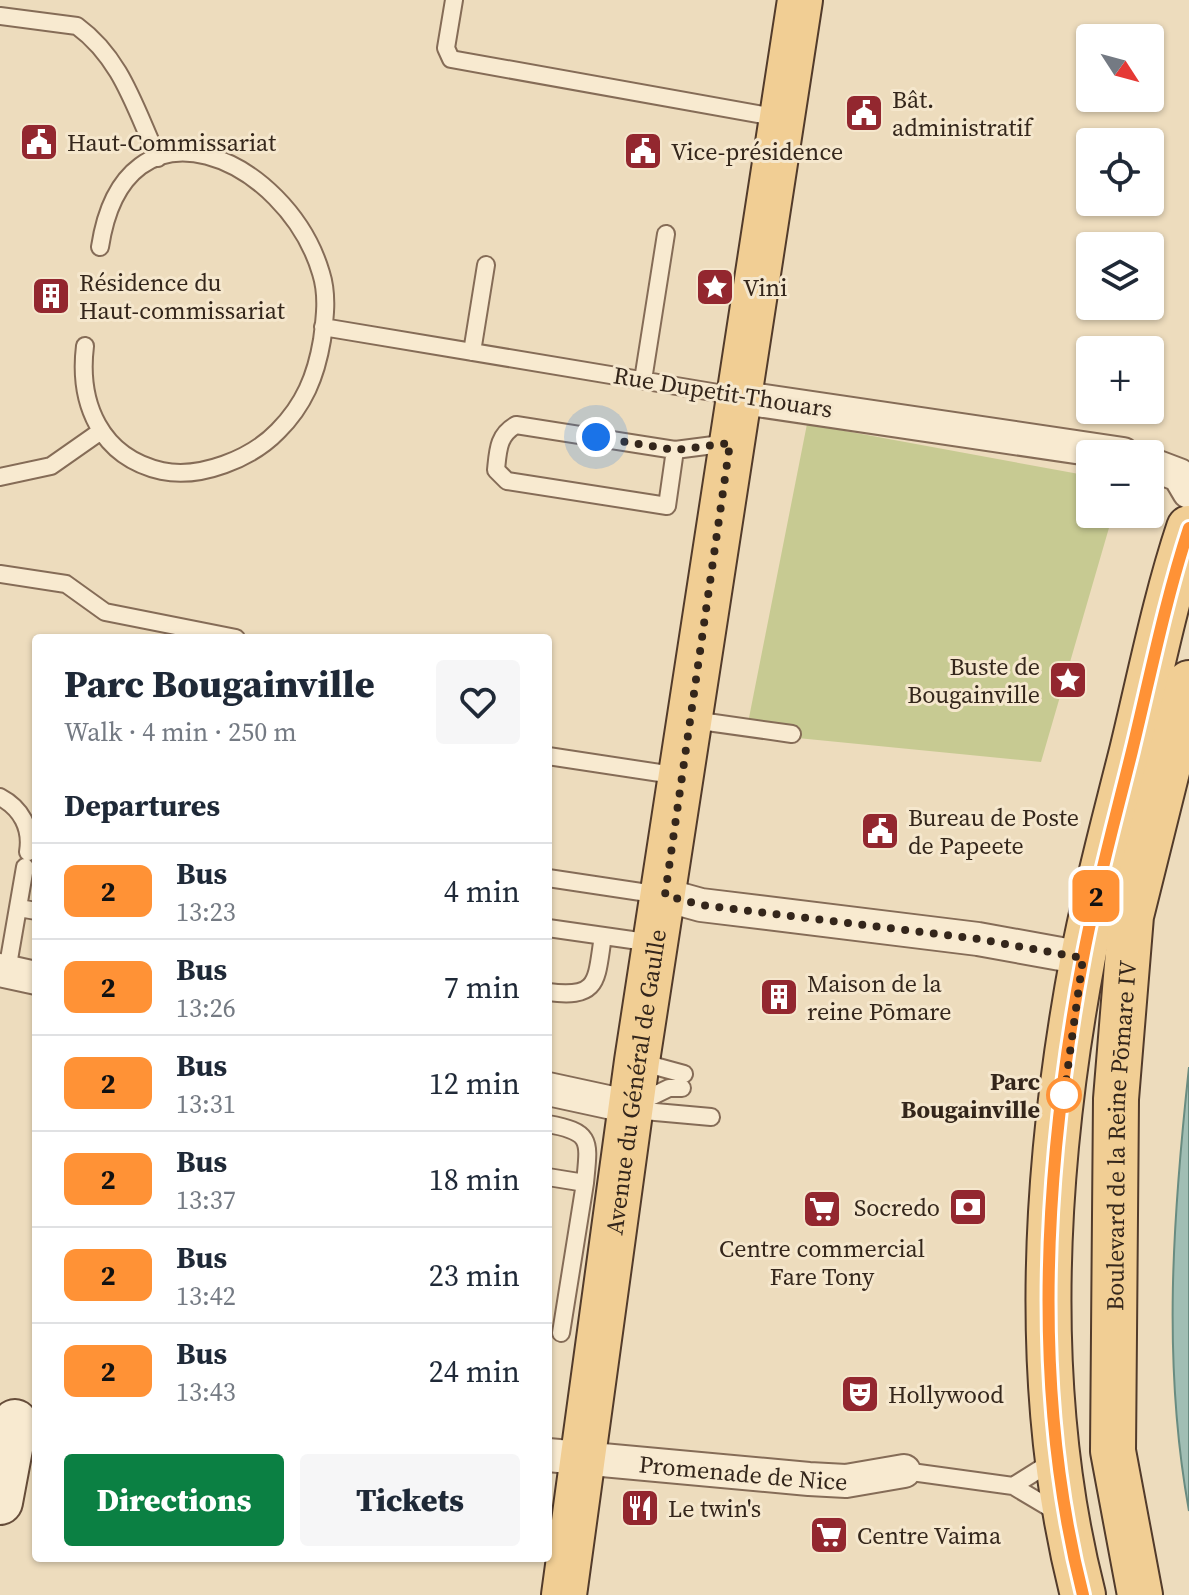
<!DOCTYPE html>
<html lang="en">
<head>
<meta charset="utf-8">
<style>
  :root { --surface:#fff; --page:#f6f6f7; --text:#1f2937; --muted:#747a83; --line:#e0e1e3; --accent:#0b8043 }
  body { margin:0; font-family:"Source Serif 4",serif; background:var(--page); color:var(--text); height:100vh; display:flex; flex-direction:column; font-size:30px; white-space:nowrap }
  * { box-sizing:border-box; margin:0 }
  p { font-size:26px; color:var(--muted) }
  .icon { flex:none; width:44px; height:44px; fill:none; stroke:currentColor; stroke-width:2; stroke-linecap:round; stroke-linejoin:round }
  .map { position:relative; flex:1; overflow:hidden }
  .details { position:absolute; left:32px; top:634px; width:520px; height:928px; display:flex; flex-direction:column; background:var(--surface); border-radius:8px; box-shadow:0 2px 6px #0004 }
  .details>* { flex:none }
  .badge { padding:0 16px; border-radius:12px; font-size:28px; line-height:52px }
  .needle { width:52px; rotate:126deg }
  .controls { position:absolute; left:1076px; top:24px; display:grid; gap:16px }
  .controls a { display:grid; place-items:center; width:88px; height:88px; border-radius:8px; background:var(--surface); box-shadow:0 2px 6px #0004; font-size:40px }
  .you { position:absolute; width:40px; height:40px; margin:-20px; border:6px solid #fff; border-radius:50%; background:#1a73e8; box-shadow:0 0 0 12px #1a73e833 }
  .map>.badge { position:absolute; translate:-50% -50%; box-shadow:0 0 0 4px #fff }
  h2 { padding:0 32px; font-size:30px; line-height:72px }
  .round { display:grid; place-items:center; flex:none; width:84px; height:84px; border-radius:8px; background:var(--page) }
  .summary { display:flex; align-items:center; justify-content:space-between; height:136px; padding:0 32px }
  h1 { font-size:38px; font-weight:800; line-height:60px }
  .cta { display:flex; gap:16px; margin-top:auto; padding:16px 32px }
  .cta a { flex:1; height:92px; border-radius:8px; background:var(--accent); color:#fff; font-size:32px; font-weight:800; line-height:92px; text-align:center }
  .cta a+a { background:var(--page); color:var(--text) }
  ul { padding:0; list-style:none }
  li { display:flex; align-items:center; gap:24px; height:96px; padding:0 32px; border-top:2px solid var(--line) }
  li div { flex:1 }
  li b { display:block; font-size:30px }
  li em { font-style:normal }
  li .badge { min-width:88px; font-weight:700; text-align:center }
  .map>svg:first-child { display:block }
</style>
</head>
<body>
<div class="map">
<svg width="1189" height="1595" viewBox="0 0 1189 1595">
  <rect width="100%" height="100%" fill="#eddcbd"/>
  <!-- green -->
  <path fill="#c7ca92" d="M807 424 1090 476V514H1113L1041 762 746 733Z"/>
  <!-- water -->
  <path fill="#a1beb4" stroke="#698c81" stroke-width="2" d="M1189 1067V1511C1162 1363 1173 1215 1189 1067Z"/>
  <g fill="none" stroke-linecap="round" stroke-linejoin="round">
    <!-- lane casing -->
    <g stroke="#856c57" stroke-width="20">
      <path id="lane" d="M454 0 446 48 451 59 780 118
        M0 16 77 26C122 59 135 109 158 158
        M323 327 736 396
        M85 346C78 403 100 457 162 471 200 479 251 459 278 431 304 405 316 376 322 340 325 318 328 295 321 273 287 158 125 84 100 247
        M472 352 486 265
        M643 380 666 234
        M675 450 667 506 507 481 496 470C498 450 498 435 516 425L675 450 729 443
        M0 477 51 466 101 431
        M0 574 66 584 105 612 236 638
        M693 720 792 734
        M548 756 680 776
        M0 797C21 808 32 828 28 852
        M548 878 661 895
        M19 908 36 911
        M548 928 653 943
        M7 971 25 867
        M548 992C600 999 596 980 603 936
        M640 1062 684 1074
        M636 1104 669 1088H682
        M633 1110 711 1117
        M548 1124C593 1132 589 1141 585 1183
        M548 1177 585 1183 561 1333
        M904 1471 1013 1486 1056 1459
        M1013 1486 1060 1514"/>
    </g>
    <!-- street casing -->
    <g stroke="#856c57" stroke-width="36">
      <g id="street">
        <path d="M737 397 1123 454"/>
        <path d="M1150 464 1179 475 1189 492"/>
        <path d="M665 895 701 905 978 939 1083 958"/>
        <path d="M0 970 36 978"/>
        <path d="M548 1089 631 1107"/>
        <path id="s1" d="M548 1455 809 1479 846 1481 904 1471"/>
      </g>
    </g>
    <!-- secondary casing -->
    <g stroke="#664d3a" stroke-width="48">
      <path id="secondary" d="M0 1502 15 1422"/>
    </g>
    <!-- primary casing -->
    <g stroke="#523b2b" stroke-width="48">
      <g id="primary">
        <path id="s2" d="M564 1595 637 1061 800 0"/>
        <path d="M1083 1595C1030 1388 1044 1165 1083 957 1096 888 1115 819 1132 751 1150 677 1165 600 1189 528"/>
        <path id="s3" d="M1140 1595 1113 1451 1116 1099 1131 916 1189 683"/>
      </g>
    </g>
    <!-- lane -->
    <use href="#lane" stroke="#f8ead0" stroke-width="16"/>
    <!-- street -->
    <use href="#street" stroke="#f8ead0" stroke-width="32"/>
    <!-- secondary -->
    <use href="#secondary" stroke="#f8ead0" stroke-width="44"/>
    <!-- primary -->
    <use href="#primary" stroke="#f1ce94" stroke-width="44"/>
  </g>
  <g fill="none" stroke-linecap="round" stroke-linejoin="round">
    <!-- line casing -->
    <g stroke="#fff" stroke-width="18">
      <path id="line" d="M1083 1595C1030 1388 1044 1166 1083 958 1096 888 1115 820 1132 751 1150 677 1165 601 1189 528"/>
    </g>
    <!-- line -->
    <use href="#line" stroke="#ff9236" stroke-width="12"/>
    <!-- walk -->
    <path stroke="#34261b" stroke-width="8" stroke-dasharray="0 14.4" d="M596 437 675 450 730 443 665 895 701 905 978 939 1083 958 1063 1103 1064 1095"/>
  </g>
  <!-- icons -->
  <defs>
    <g id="civic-square" transform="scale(2)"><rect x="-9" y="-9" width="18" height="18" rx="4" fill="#93272f" stroke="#f5e7cd"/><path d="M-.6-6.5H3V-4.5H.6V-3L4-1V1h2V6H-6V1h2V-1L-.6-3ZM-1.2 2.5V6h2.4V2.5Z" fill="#fff"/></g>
    <g id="sight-square" transform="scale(2)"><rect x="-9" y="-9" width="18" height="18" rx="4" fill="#93272f" stroke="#f5e7cd"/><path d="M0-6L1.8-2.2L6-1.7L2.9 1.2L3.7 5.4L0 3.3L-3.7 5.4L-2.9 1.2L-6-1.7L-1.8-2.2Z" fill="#fff"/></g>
    <g id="building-square" transform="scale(2)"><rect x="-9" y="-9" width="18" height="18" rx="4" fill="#93272f" stroke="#f5e7cd"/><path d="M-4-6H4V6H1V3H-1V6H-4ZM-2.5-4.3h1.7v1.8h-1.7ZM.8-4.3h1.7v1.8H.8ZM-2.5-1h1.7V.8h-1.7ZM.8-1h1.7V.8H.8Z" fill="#fff"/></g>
    <g id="bank-square" transform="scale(2)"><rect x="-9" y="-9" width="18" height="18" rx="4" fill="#93272f" stroke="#f5e7cd"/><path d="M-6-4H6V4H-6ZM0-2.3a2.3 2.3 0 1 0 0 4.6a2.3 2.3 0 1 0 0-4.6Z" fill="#fff"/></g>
    <g id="supermarket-square" transform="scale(2)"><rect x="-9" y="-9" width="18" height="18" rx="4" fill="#93272f" stroke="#f5e7cd"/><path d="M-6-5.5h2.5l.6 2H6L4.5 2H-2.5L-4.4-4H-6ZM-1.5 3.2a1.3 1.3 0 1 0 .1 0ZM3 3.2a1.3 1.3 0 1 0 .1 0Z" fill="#fff"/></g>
    <g id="theatre-square" transform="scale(2)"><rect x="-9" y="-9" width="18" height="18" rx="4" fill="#93272f" stroke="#f5e7cd"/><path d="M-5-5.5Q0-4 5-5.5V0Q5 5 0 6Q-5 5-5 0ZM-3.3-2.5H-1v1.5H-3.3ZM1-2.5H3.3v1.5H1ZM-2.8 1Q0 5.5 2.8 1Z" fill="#fff"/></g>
    <g id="restaurant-square" transform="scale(2)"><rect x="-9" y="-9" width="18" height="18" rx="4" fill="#93272f" stroke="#f5e7cd"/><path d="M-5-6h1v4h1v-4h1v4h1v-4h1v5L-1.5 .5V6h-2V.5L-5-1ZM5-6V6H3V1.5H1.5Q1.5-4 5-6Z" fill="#fff"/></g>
  </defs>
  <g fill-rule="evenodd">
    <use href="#civic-square" x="864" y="113"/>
    <use href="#civic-square" x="39" y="142"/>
    <use href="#civic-square" x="643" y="151"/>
    <use href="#sight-square" x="715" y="287"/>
    <use href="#building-square" x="51" y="296"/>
    <use href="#sight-square" x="1068" y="680"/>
    <use href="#civic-square" x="880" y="831"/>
    <use href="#building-square" x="779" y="997"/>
    <use href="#bank-square" x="968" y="1207"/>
    <use href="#supermarket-square" x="822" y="1209"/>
    <use href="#theatre-square" x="860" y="1394"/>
    <use href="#restaurant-square" x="640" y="1508"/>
    <use href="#supermarket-square" x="829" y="1535"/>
  </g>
  <!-- markers -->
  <circle fill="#fff" stroke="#ff9236" stroke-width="4" cx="1064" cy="1095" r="16"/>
  <g text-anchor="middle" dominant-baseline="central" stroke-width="6" stroke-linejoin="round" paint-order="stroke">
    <!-- poi labels -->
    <g font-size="24" fill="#34261b" stroke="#f5e7cd" text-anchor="start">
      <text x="892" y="99">Bât.<tspan x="892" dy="28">administratif</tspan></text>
      <text x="67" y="142">Haut-Commissariat</text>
      <text x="671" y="151">Vice-présidence</text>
      <text x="79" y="282">Résidence du<tspan x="79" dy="28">Haut-commissariat</tspan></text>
      <text x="743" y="287">Vini</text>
      <text x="1040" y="666" text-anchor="end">Buste de<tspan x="1040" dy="28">Bougainville</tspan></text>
      <text x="908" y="817">Bureau de Poste<tspan x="908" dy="28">de Papeete</tspan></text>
      <text x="807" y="983">Maison de la<tspan x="807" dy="28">reine Pōmare</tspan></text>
      <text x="940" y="1207" text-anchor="end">Socredo</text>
      <text x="822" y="1248" text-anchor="middle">Centre commercial<tspan x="822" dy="28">Fare Tony</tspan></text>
      <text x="888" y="1394">Hollywood</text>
      <text x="668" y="1508">Le twin's</text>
      <text x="857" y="1535">Centre Vaima</text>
    </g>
    <!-- street labels -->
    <g font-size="24" fill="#34261b" stroke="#f5e7cd">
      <text transform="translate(723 392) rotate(9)">Rue Dupetit-Thouars</text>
      <text stroke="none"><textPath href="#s2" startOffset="518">Avenue du Général de Gaulle</textPath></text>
      <text stroke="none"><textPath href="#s3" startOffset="462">Boulevard de la Reine Pōmare IV</textPath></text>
      <text stroke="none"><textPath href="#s1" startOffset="196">Promenade de Nice</textPath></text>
    </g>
    <!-- stop labels -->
    <g font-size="24" font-weight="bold" fill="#34261b" stroke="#f5e7cd" text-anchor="end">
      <text x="1040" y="1081">Parc<tspan x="1040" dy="28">Bougainville</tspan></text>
    </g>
  </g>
</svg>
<div class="controls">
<a><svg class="needle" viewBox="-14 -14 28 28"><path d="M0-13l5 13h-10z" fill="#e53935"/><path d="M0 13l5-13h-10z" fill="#747a83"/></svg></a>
<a><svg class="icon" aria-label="locate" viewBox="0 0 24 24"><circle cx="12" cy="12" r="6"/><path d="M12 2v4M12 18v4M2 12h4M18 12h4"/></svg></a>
<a><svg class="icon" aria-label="layers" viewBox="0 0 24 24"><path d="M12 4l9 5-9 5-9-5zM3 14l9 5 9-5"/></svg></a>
<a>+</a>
<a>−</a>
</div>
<div class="you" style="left:596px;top:437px"></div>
<b class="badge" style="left:1096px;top:896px;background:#ff9236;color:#111">2</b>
<section class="details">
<div class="summary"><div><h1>Parc Bougainville</h1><p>Walk · 4 min · 250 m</p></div><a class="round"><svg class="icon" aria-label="heart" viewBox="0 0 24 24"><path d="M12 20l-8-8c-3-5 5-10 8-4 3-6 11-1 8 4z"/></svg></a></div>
<h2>Departures</h2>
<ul>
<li><span class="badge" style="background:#ff9236;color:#111">2</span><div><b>Bus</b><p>13:23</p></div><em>4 min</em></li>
<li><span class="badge" style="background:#ff9236;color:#111">2</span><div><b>Bus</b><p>13:26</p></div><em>7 min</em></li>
<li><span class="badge" style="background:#ff9236;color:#111">2</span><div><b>Bus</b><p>13:31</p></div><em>12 min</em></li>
<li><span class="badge" style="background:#ff9236;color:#111">2</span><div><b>Bus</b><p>13:37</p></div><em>18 min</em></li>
<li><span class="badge" style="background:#ff9236;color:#111">2</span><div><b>Bus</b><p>13:42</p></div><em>23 min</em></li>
<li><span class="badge" style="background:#ff9236;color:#111">2</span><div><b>Bus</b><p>13:43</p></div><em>24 min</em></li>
</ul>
<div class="cta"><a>Directions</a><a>Tickets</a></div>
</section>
</div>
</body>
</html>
